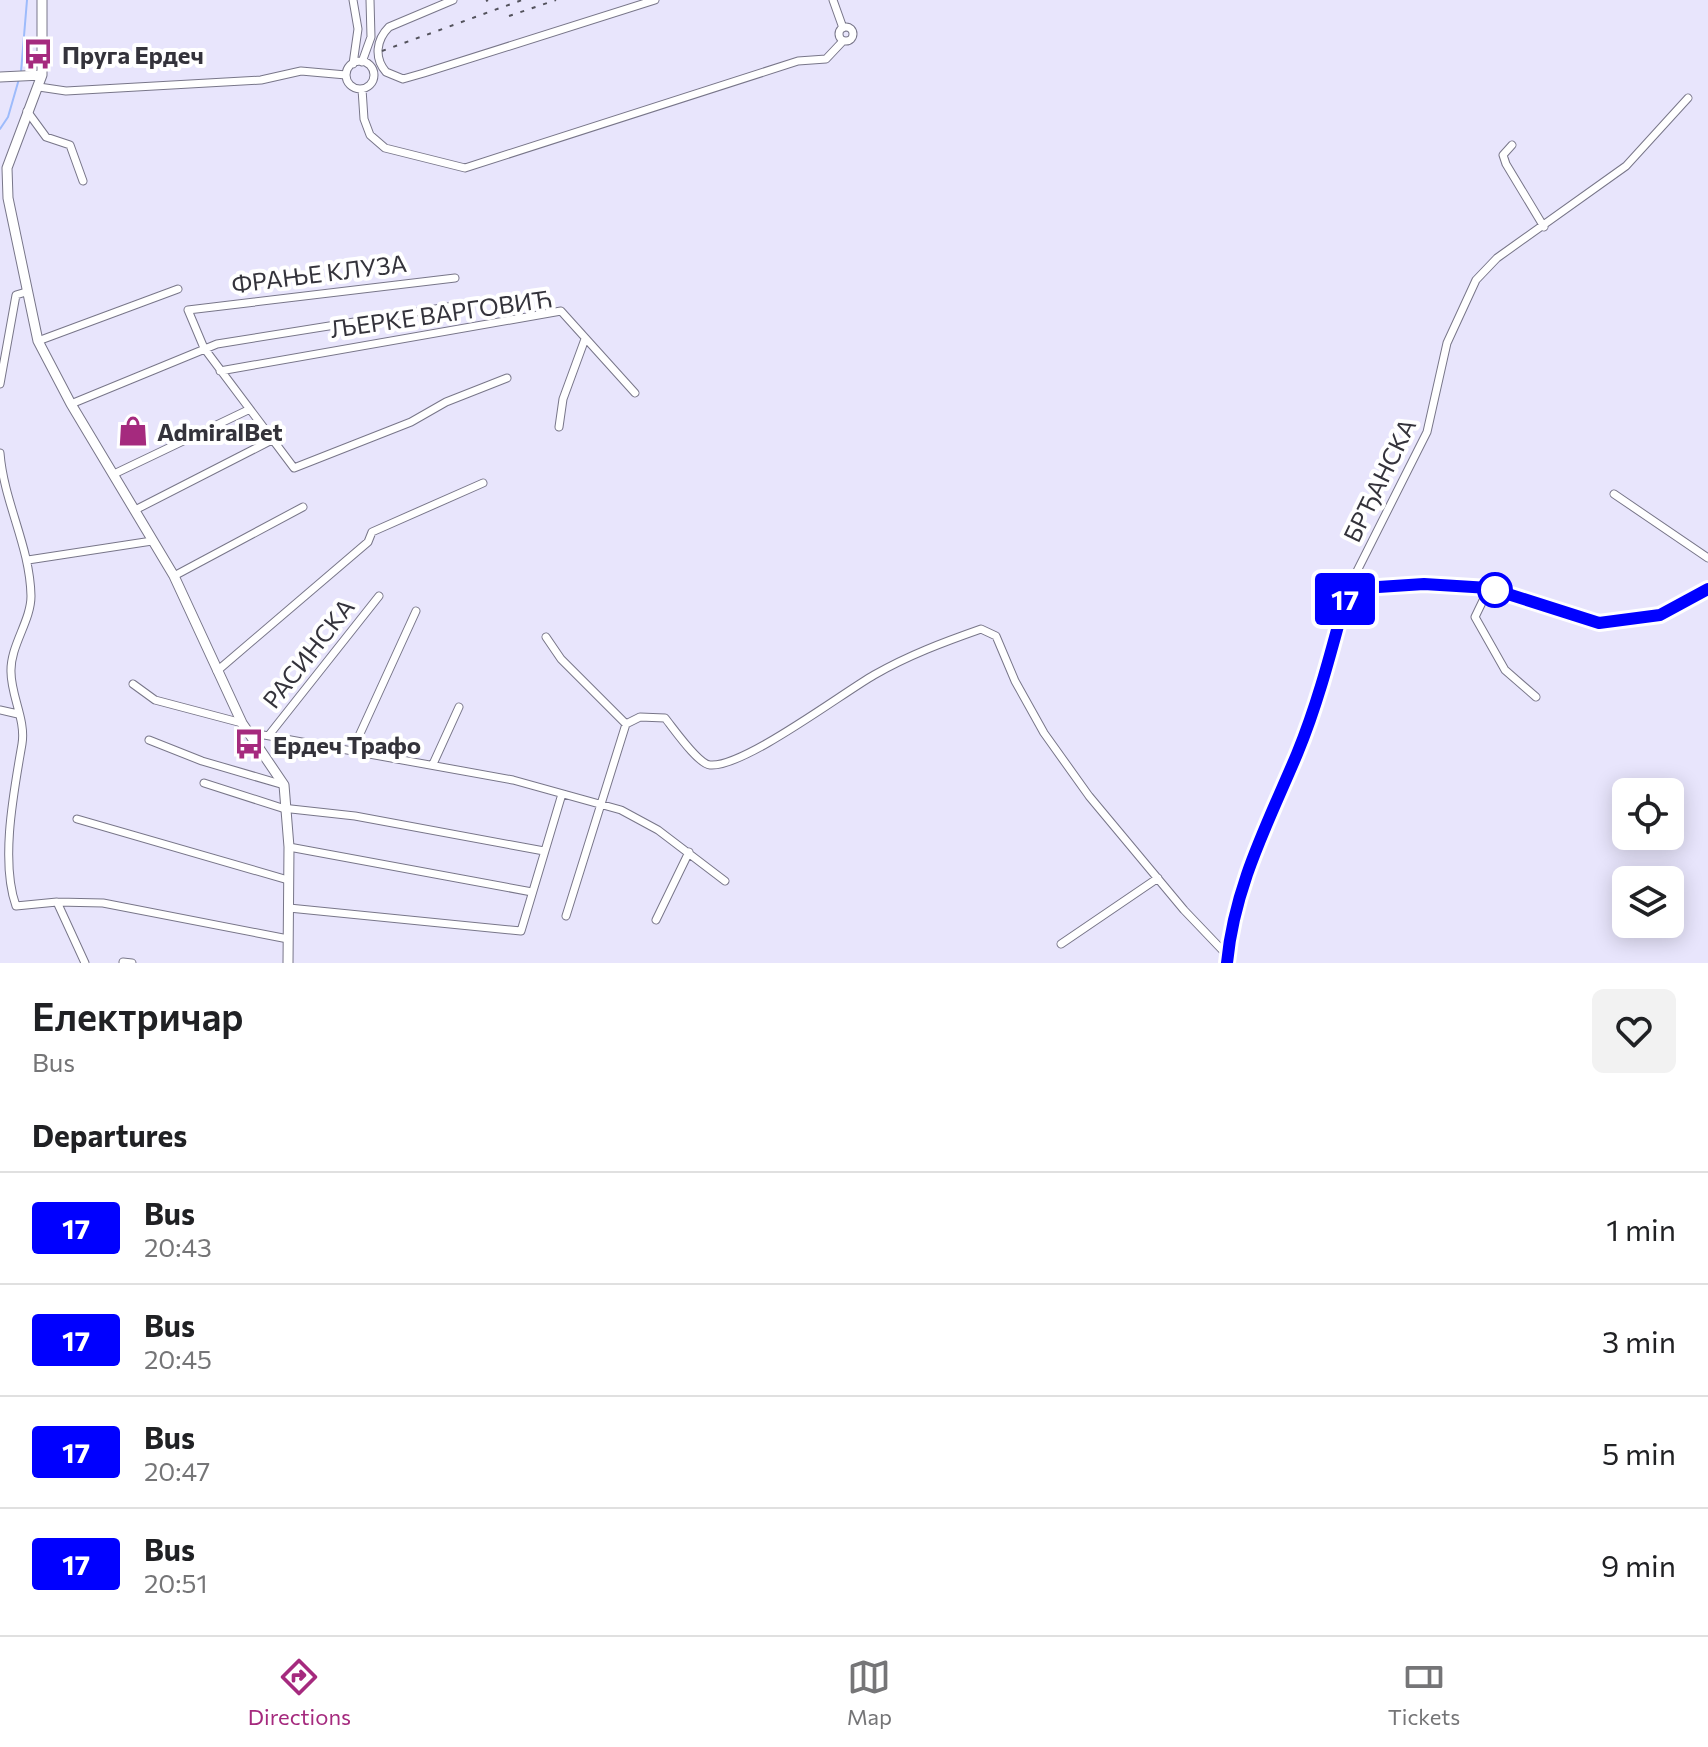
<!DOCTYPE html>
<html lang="en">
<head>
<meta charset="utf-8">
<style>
  :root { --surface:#fff; --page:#f2f2f2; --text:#202124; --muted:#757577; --line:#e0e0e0; --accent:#a52a7e }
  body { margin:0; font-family:Commissioner,sans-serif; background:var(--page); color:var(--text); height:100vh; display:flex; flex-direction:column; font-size:30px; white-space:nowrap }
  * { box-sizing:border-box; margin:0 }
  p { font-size:26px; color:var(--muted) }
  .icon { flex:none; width:44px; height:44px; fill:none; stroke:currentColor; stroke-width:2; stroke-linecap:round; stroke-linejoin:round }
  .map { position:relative; height:963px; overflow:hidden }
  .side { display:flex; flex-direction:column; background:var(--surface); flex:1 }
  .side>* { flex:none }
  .badge { padding:0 16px; border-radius:6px; font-size:28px; line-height:52px }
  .tools { position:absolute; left:1612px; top:778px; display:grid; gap:16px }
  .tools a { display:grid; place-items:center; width:72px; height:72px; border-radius:12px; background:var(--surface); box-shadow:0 4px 20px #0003; font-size:40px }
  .map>.badge { position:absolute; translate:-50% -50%; box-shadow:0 0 0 4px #fff }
  h2 { padding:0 32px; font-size:30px; line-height:72px }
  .round { display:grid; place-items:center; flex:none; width:84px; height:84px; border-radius:12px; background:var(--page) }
  .overview { display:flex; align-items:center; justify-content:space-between; height:136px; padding:0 32px }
  h1 { font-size:38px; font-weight:600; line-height:60px }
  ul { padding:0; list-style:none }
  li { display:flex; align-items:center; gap:24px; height:112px; padding:0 32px; border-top:2px solid var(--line) }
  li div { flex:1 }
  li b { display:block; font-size:30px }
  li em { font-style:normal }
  li .badge { min-width:88px; font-weight:700; text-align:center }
  .menu { display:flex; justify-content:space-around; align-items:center; height:112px; border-top:2px solid var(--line); background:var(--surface); font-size:22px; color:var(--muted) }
  .menu a { display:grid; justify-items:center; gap:4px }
  .menu .active { color:var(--accent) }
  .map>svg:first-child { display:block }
</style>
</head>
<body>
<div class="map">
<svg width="1708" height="963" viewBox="0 0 1708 963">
  <rect width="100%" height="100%" fill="#e8e5fc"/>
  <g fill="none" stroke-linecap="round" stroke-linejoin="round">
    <!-- stream -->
    <path stroke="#9dbbfb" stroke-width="2" d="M21 72 27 0
      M0 129 8 117 19 79"/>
    <!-- minor casing -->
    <g stroke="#787689" stroke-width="9">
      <path id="minor" d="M453 0 389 27C376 40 374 58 386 72L403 79 424 73 655 0
        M833 0 843 28
        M839 34a7 7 0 1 1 14 0a7 7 0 1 1-14 0Z
        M346 75a14 14 0 1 1 28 0a14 14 0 1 1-28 0Z
        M362 62 371 37 370 0
        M353 64 358 29 353 0
        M39 87 66 91 261 80 301 71 346 75
        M362 89 364 119 370 135 385 148 465 168 798 61 826 59 843 41
        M27 111 46 137 70 145 83 181
        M1512 145 1503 155 1506 164 1544 227
        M455 278 188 310 204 348 294 468 411 422 446 402 507 378
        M38 341 178 289
        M220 371 561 311 635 393
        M0 384 16 295 26 292
        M71 404 217 344 454 306
        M559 427 563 399 585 339
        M0 453C4 503 30 546 31 596 31 621 10 646 11 672 11 696 26 720 22 744 14 791 0 861 16 906L57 902 85 963
        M114 474 248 410
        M1614 494 1708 558
        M135 510 272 440
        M28 560 152 541
        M174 576 303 507
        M1317 587 1326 583 1348 589 1427 432 1447 343 1476 280 1497 258 1626 166 1688 98
        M1489 588 1475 617 1505 670 1536 697
        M546 637 561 659 626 724 640 717 665 718C674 729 698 764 710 765 743 768 841 694 874 675 909 655 944 642 981 629L996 636 1015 681 1044 733 1089 796 1184 910 1227 955
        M217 671 368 542 372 532 483 483
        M133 684 155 700 242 723
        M0 710 18 714
        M247 732 513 780 621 810 658 830 725 881
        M269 735 379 596
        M149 740 202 761 284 785
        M353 749 416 611
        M433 764 459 707
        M204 783 282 808 355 816 544 851
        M77 819 288 880
        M289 847 532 892
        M57 902 103 903 288 939
        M289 908 521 931 562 794
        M566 916 626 724
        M656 920 689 852
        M1061 944 1158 878
        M123 962 132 963"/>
    </g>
    <!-- tertiary casing -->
    <g stroke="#787689" stroke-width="11">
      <path id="tertiary" d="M42 0V75L7 168 8 198 38 341 71 404 174 576 242 723 284 785 289 847 288 963
        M0 77 42 75
        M1227 963C1233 887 1268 823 1297 754 1319 701 1333 644 1348 589L1424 584 1489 588 1599 623 1660 615 1708 588"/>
    </g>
    <!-- minor -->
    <use href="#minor" stroke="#fff" stroke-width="7"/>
    <!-- tertiary -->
    <use href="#tertiary" stroke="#fff" stroke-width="9"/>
    <!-- rail -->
    <path stroke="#53525c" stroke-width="2" stroke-dasharray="4 8" stroke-linecap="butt" d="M486 1 488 0
      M509 16 556 0
      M382 51 522 0"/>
  </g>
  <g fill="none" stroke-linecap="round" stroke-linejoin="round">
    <!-- line casing -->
    <g stroke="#fff" stroke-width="18">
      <path id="line" d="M1227 963C1234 887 1268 823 1297 754 1319 701 1333 644 1348 589L1424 584 1489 588 1599 623 1660 615 1708 589"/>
    </g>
    <!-- line -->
    <use href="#line" stroke="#00f" stroke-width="12"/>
  </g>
  <!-- icons -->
  <defs>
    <g id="bus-bare" transform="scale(2.4)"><path d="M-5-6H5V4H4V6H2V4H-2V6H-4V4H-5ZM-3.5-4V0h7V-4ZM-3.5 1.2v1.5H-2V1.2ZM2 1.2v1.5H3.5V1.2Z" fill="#a52a7e" stroke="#fff" stroke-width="2.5" paint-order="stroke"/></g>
    <g id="shop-bare" transform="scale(2.4)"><path d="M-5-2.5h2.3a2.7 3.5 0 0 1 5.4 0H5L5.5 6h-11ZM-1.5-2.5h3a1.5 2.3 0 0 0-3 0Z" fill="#a52a7e" stroke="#fff" stroke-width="2.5" paint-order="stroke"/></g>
  </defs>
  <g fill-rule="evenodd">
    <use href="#bus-bare" x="38" y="54"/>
    <use href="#shop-bare" x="133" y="431"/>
    <use href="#bus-bare" x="249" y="744"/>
  </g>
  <!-- markers -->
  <circle fill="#fff" stroke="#00f" stroke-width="4" cx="1495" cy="590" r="16"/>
  <g text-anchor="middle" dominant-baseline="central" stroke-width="8" stroke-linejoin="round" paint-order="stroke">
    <!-- poi labels -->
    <g font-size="24" font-weight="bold" fill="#34333b" stroke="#fff" text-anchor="start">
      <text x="62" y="54">Пруга Ердеч</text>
      <text x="157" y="431">AdmiralBet</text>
      <text x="273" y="744">Ердеч Трафо</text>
    </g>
    <!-- street labels -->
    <g font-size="24" fill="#34333b" stroke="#fff">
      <text transform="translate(319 273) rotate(-7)">ФРАЊЕ КЛУЗА</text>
      <text transform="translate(441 313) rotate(-8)">ЉЕРКЕ ВАРГОВИЋ</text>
      <text transform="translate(1379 480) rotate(-64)">БРЂАНСКА</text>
      <text transform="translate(308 653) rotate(-52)">РАСИНСКА</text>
    </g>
  </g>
</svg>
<div class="tools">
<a><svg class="icon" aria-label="locate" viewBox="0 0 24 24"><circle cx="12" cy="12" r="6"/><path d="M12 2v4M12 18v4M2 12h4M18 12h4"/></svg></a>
<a><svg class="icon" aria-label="layers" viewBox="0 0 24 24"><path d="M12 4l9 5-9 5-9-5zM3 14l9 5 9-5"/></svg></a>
</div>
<b class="badge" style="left:1345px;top:599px;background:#00f;color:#fff">17</b>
</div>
<section class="side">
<div class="overview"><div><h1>Електричар</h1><p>Bus</p></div><a class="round"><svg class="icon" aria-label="heart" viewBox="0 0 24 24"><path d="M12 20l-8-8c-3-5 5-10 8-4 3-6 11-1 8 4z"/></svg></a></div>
<h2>Departures</h2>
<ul>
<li><span class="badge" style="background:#00f;color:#fff">17</span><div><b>Bus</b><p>20:43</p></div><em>1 min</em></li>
<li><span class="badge" style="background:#00f;color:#fff">17</span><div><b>Bus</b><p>20:45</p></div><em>3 min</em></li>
<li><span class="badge" style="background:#00f;color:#fff">17</span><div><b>Bus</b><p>20:47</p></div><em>5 min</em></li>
<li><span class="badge" style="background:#00f;color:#fff">17</span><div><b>Bus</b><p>20:51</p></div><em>9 min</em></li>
</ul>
</section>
<nav class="menu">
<a class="active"><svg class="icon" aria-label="directions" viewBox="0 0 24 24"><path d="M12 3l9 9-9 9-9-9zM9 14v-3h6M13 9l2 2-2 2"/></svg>Directions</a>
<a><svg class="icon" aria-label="map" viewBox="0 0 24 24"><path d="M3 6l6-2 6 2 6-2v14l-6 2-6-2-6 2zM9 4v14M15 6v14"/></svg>Map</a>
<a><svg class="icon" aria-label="tickets" viewBox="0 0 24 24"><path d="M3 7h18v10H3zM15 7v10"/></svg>Tickets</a>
</nav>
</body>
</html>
